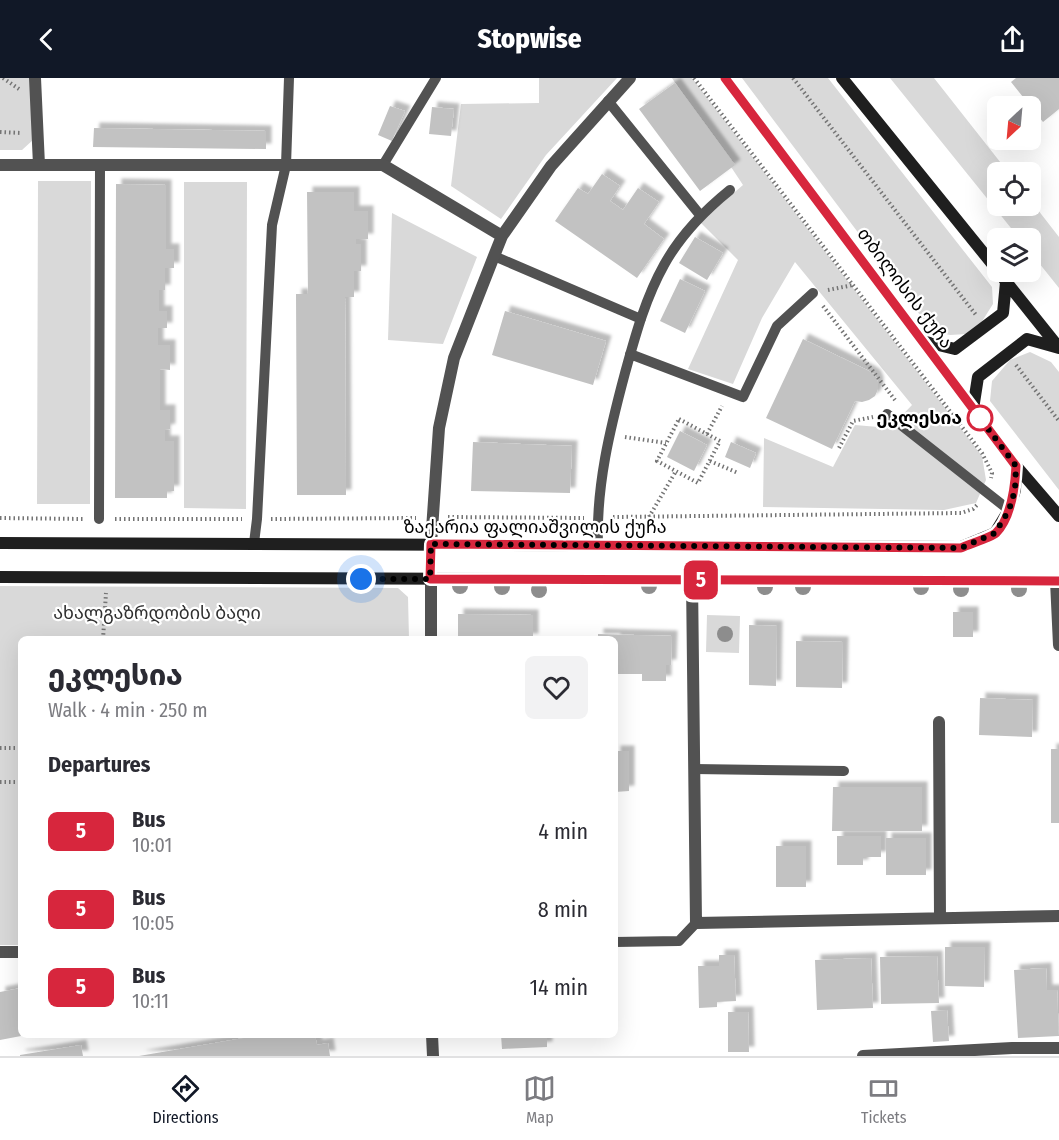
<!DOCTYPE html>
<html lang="en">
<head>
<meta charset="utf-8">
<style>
  :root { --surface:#fff; --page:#f2f2f3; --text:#2b2b33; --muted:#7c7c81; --line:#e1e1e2; --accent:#111827 }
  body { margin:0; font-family:"Fira Sans Condensed","Noto Sans Georgian",sans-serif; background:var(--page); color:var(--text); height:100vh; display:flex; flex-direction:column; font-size:22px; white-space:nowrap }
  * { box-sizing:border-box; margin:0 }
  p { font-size:20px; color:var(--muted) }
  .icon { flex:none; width:33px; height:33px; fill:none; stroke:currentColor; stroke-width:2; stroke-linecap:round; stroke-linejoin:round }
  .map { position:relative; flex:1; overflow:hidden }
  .sheet { position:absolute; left:18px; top:558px; width:600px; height:402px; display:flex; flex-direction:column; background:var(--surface); border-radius:9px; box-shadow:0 6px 24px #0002 }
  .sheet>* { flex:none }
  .badge { padding:0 12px; border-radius:9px; font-size:21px; line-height:39px }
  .needle { width:39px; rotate:206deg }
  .controls { position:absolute; left:987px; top:18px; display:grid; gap:12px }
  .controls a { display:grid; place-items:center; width:54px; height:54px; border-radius:9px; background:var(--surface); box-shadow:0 6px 24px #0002; font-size:30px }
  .you { position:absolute; width:30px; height:30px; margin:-15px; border:4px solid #fff; border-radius:50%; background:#1a73e8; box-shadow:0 0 0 9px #1a73e833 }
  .map>.badge { position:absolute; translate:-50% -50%; box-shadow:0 0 0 3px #fff }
  h2 { padding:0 30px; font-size:22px; line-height:54px }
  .round { display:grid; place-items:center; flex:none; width:63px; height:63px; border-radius:9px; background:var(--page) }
  .overview { display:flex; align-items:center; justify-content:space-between; height:102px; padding:0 30px }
  h1 { font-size:28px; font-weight:800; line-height:45px }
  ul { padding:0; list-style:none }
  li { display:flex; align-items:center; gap:18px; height:78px; padding:0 30px }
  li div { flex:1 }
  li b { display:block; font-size:22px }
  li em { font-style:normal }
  li .badge { min-width:66px; font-weight:700; text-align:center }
  header { display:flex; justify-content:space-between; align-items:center; height:78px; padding:0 30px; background:var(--accent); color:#fff; font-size:27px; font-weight:800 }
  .menu { display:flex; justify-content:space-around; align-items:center; height:84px; border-top:2px solid var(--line); background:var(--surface); font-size:16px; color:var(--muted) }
  .menu a { display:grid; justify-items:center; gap:3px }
  .menu .selected { color:var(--accent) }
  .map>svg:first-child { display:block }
</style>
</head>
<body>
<header><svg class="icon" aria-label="back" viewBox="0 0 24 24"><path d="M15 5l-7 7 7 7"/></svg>Stopwise<svg class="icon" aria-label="share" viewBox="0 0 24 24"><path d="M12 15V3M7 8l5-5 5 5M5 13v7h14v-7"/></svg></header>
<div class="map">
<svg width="1059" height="978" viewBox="0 0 1059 978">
  <defs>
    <filter id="shadow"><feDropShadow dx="5.5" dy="-5.5" stdDeviation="1.5" flood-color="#0004"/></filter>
  </defs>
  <rect width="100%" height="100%" fill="#fff"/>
  <!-- green -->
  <path fill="#d9d9d9" d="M0 0H30L34 61 22 72H0Z
    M539 0H617L546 77 501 141 451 108 461 26 539 25Z
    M672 0H692L982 378 986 402 976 425 944 432 763 429 764 360 833 389 855 347 890 350 912 327 795 184 762 240 733 306 688 291 738 182 700 144 743 107Z
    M742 0H828L992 209 993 226 981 245 967 256 950 257 932 253Z
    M890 0H934L1008 94H998V128H1030L1031 123 1059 159V210L1031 175 1030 160H1019Z
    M38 103H91L90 426H37Z
    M184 104H247L246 431 184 430Z
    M392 135 477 179 443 266 388 262Z
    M1030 274 1051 284 1059 294V412L990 323 992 303 1010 282Z
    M0 508 398 510 408 519 409 561H21V867H0Z
    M707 537 740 538 739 575 706 574Z"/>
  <!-- building -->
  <path fill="#c2c2c2" filter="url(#shadow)" d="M1016 0H1059V31L1043 44 1011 4Z
    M675 5 735 87 700 113 639 31Z
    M390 28 405 33 392 63 378 57Z
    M432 29 454 31 451 58 429 56Z
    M94 50 266 53V71L93 69Z
    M602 96 620 108 610 123 623 132 638 110 659 124 644 146 664 161 637 200 555 143 578 110 588 116Z
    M116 106 166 107V171H174V190H165V212H159V233H167V250H158V267H170V292L160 291V332H170V351L165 352V363H174V413H167V420H115Z
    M307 114H354V133H368V161H356V166H361V193H354V219H345L346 417H297L296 216H308Z
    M695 159 723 175 707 202 679 185Z
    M680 201 705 213 685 255 660 243Z
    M505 233 606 263 593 307 492 277Z
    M803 261 869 293 875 297 878 304V311L875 318 869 322 862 324 855 323 832 371 766 340Z
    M680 353 707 367 694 393 667 379Z
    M473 364 572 368 570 415 471 413Z
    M731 364 756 375 750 390 725 379Z
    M953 534H973V559H953Z
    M458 536 533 537V561L458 560Z
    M749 547 777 548 776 608 749 607Z
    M598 556 672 558 671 587H666V603H642V596H615V561H598Z
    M796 563 843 564 842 610 796 609Z
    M980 620 1033 622 1032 659 979 657Z
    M1051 671H1059V745H1051Z
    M615 673H629V713L615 714Z
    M833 709H922V753H832Z
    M837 758H881V779H863V787H837Z
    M886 760H926V797H886Z
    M776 768H806V809H776Z
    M945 869H985L984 909 945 908Z
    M719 877H734L736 923 717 924V929L699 930 698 888H719Z
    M937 878 939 925 881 926 880 879Z
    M871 880 873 930 817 932 815 882Z
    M1046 890 1047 912H1057L1059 958 1018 960 1014 892Z
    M21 910V958L0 962V914Z
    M947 932 949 963 933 964 931 933Z
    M728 934H748L749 974H728Z
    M261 957H315L317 967 328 965 330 978H139Z
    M501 957H547V969L502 971Z
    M81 967 83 978H20V977Z"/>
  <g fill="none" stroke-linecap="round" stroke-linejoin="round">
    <!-- path -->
    <path stroke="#747474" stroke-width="4" stroke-dasharray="1.5 3" stroke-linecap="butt" d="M3 0 19 11
      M694 0 982 375 992 395 991 400
      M793 0 976 237
      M0 54 22 55
      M828 212 853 207
      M823 228 895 322
      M1016 287 1059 343
      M679 341 720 363 698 405 657 383Z
      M707 356 722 328
      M625 359 666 365
      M839 370 853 343 873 339
      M710 383 738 395
      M448 439 584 440
      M613 439 961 435 973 431 978 426
      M649 439 676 393
      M0 440 83 441
      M115 441H242
      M271 441 416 440
      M103 561 106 515
      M0 670H21
      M0 704H21"/>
    <!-- service -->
    <path stroke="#525252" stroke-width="10" d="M608 23 700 137
      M383 87 436 0
      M494 178 641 241
      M630 276 743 319 777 248 813 215
      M887 336 1009 432
      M99 441 100 87
      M254 465 257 441 272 147 286 87 289 0
      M598 467C596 408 610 351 625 295 635 259 645 221 664 187 680 158 704 133 730 112
      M694 691 844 693
      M615 864 679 863 696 845"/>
    <!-- minor -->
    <path stroke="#525252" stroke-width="12" d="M35 0 39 87
      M0 87H383L502 158
      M431 466 439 350 454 280 494 178 502 158 551 88 630 0
      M692 502 696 845 1059 838
      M1056 503 1059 567
      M939 644 940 840
      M0 874H21
      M863 978 1012 970H1059"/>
    <!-- tertiary -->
    <path stroke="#525252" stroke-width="12" d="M431 466V561
      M432 957 433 978"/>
    <!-- secondary -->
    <path stroke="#1f1f1f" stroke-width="12" d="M725 0 1016 388 1059 438
      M842 0 998 193
      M1004 201 1059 270
      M922 263 955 271 1003 235 1006 204
      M973 331 978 299 1027 261 1059 270
      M0 465 961 469 995 455 1009 432 1015 412 1016 388
      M0 499 1059 503"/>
  </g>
  <!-- trees -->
  <g fill="#8d8d8d">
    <circle cx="460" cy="508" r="8"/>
    <circle cx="649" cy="508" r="8"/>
    <circle cx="707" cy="508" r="8"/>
    <circle cx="502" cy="509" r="8"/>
    <circle cx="765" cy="509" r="8"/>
    <circle cx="803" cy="509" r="8"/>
    <circle cx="921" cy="509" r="8"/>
    <circle cx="961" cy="511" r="8"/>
    <circle cx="1019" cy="511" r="8"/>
    <circle cx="539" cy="512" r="8"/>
    <circle cx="725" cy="556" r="8"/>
  </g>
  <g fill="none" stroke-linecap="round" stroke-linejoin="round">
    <!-- line casing -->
    <g stroke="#fff" stroke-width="14">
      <path id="line" d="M725 0 1016 388C1015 408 1011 440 996 455 990 460 969 466 961 470L431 466 430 501 1059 503"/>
    </g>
    <!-- line -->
    <use href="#line" stroke="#d7263d" stroke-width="9"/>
    <!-- walk -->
    <path stroke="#000" stroke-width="6" stroke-dasharray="0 10.8" d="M361 501H430L431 466 961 470 995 455 1009 432 1015 412 1016 388 980 340"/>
  </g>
  <!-- markers -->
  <circle fill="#fff" stroke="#d7263d" stroke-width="3" cx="980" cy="340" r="12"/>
  <g text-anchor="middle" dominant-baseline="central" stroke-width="4.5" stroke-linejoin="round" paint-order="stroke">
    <!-- street labels -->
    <g font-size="18" fill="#000" stroke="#fff">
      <text transform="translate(905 210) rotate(53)">თბილისის ქუჩა</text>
      <text x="535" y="449">ზაქარია ფალიაშვილის ქუჩა</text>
    </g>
    <!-- stop labels -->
    <g font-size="18" font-weight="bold" fill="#000" stroke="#fff" text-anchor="end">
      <text x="962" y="340">ეკლესია</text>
    </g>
    <!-- park labels -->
    <g font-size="18" fill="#303030" stroke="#fff">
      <text x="157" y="535">ახალგაზრდობის ბაღი</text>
    </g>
  </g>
</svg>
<div class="controls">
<a><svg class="needle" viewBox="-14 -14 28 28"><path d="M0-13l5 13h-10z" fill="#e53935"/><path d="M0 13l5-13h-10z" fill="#7c7c81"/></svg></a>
<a><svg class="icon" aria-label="locate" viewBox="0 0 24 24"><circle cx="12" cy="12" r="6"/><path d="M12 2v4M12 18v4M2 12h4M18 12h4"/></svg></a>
<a><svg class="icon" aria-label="layers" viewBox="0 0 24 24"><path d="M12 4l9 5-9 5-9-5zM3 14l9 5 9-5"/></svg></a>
</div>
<div class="you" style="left:361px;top:501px"></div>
<b class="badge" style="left:701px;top:502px;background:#d7263d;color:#fff">5</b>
<section class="sheet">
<div class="overview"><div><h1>ეკლესია</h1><p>Walk · 4 min · 250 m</p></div><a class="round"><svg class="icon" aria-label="heart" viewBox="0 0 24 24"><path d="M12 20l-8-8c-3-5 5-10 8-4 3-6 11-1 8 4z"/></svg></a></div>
<h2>Departures</h2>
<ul>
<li><span class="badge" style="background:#d7263d;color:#fff">5</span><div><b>Bus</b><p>10:01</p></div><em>4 min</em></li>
<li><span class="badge" style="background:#d7263d;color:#fff">5</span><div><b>Bus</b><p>10:05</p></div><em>8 min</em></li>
<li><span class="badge" style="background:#d7263d;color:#fff">5</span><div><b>Bus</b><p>10:11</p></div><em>14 min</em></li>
</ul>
</section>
</div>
<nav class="menu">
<a class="selected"><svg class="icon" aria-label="directions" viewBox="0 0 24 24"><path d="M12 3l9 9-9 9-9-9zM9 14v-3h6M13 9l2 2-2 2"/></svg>Directions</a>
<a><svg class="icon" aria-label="map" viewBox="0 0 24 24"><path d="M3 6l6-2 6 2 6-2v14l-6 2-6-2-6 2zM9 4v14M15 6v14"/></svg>Map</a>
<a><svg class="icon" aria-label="tickets" viewBox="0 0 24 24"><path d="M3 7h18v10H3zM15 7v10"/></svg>Tickets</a>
</nav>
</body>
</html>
